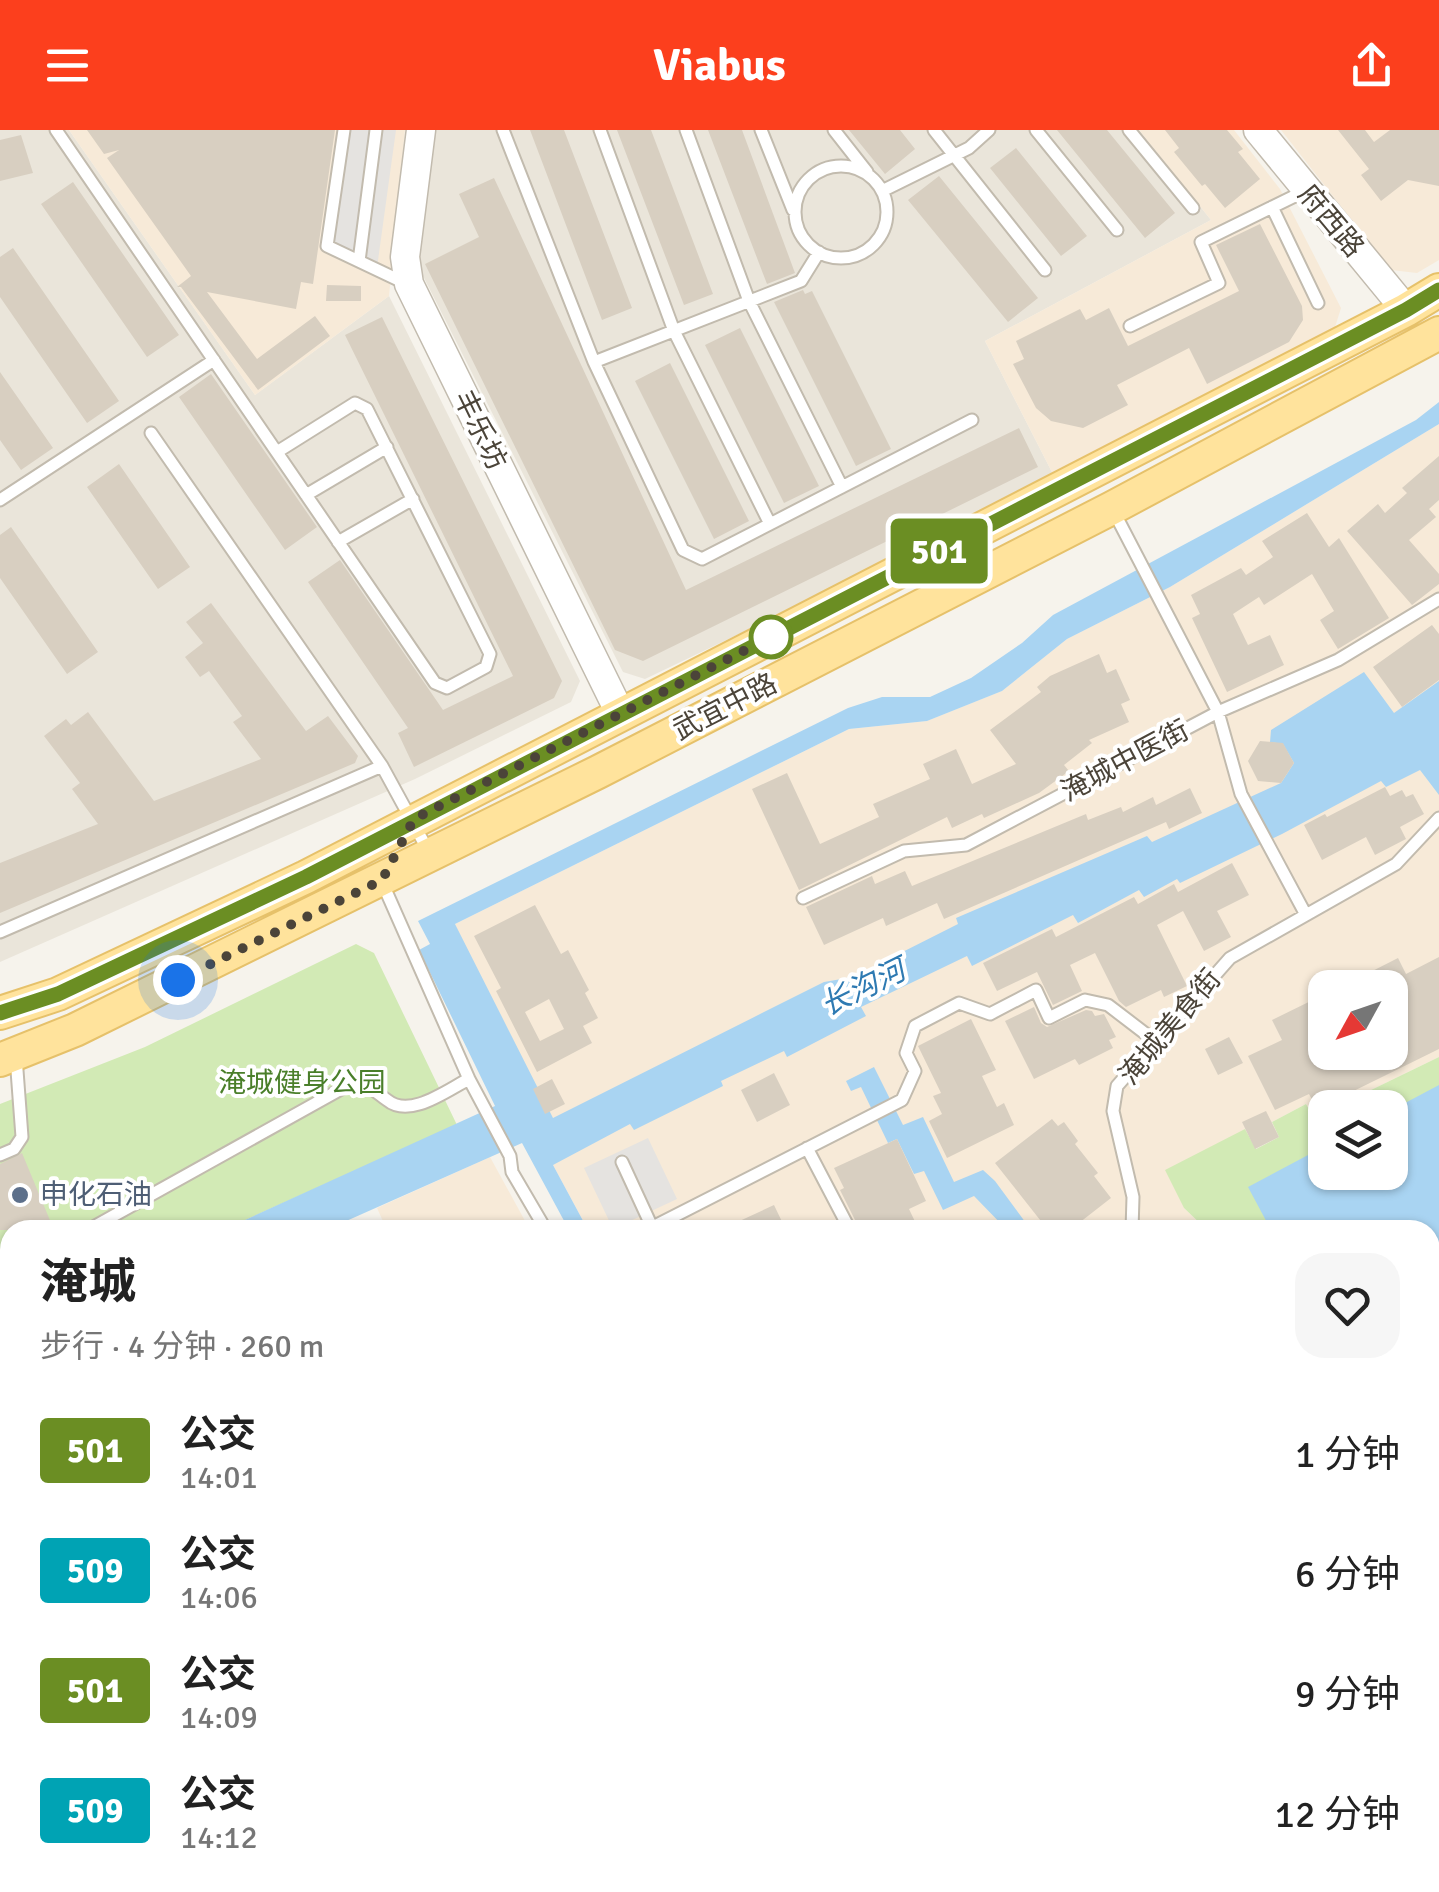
<!DOCTYPE html>
<html lang="zh">
<head>
<meta charset="utf-8">
<style>
  :root { --surface:#fff; --page:#f6f6f6; --text:#222; --muted:#767676; --accent:#fc3f1d }
  body { margin:0; font-family:Signika,"Noto Sans SC",sans-serif; background:var(--page); color:var(--text); height:100vh; display:flex; flex-direction:column; font-size:38px; white-space:nowrap }
  * { box-sizing:border-box; margin:0 }
  p { font-size:32px; color:var(--muted) }
  .icon { flex:none; width:55px; height:55px; fill:none; stroke:currentColor; stroke-width:2; stroke-linecap:round; stroke-linejoin:round }
  .map { position:relative; flex:1; overflow:hidden }
  .panel { position:absolute; left:0px; top:1090px; width:1440px; height:672px; display:flex; flex-direction:column; background:var(--surface); border-radius:30px 30px 0 0; box-shadow:0 2px 8px #0004 }
  .panel>* { flex:none }
  .badge { padding:0 20px; border-radius:8px; font-size:35px; line-height:65px }
  .needle { width:65px; rotate:230deg }
  .buttons { position:absolute; left:1308px; top:840px; display:grid; gap:20px }
  .buttons a { display:grid; place-items:center; width:100px; height:100px; border-radius:20px; background:var(--surface); box-shadow:0 2px 8px #0004; font-size:50px }
  .you { position:absolute; width:50px; height:50px; margin:-25px; border:8px solid #fff; border-radius:50%; background:#1a73e8; box-shadow:0 0 0 15px #1a73e833 }
  .map>.badge { position:absolute; translate:-50% -50%; box-shadow:0 0 0 5px #fff }
  .round { display:grid; place-items:center; flex:none; width:105px; height:105px; border-radius:30px; background:var(--page) }
  .overview { display:flex; align-items:center; justify-content:space-between; height:170px; padding:0 40px }
  h1 { font-size:48px; font-weight:700; line-height:75px }
  ul { padding:0; list-style:none }
  li { display:flex; align-items:center; gap:30px; height:120px; padding:0 40px }
  li div { flex:1 }
  li b { display:block; font-size:38px }
  li em { font-style:normal }
  li .badge { min-width:110px; font-weight:700; text-align:center }
  header { display:flex; justify-content:space-between; align-items:center; height:130px; padding:0 40px; background:var(--accent); color:#fff; font-size:45px; font-weight:700 }
  .map>svg:first-child { display:block }
</style>
</head>
<body>
<header><svg class="icon" aria-label="menu" viewBox="0 0 24 24"><path d="M4 6h16M4 12h16M4 18h16"/></svg>Viabus<svg class="icon" aria-label="share" viewBox="0 0 24 24"><path d="M12 15V3M7 8l5-5 5 5M5 13v7h14v-7"/></svg></header>
<div class="map">
<svg width="1439" height="1762" viewBox="0 0 1439 1762">
  <rect width="100%" height="100%" fill="#f6f3ec"/>
  <!-- residential -->
  <path fill="#eae5da" d="M0 0H69L255 265 389 166 580 551 571 572 415 649 0 832Z
    M434 0H1139L1211 90 985 211 1057 352 645 549 623 542 419 138Z"/>
  <!-- commercial -->
  <path fill="#f7ead8" fill-rule="evenodd" d="M69 0H405L389 166 255 265Z
    M1139 0H1234L1280 59 1341 178 1331 210 1057 352 985 211 1211 90Z
    M1281 0H1439V130L1417 143 1391 140Z
    M1439 294V927L1336 977 1325 978V983L1314 988 1306 974 1272 992 1279 1007 1255 1019 1245 999 1184 1078 1207 1100H588L553 1035 455 794 849 599 927 591 1002 561 1067 509 1170 457ZM1325 858H1390V922H1325Z
    M490 1027 530 1100H387L377 1078Z
    M1004 1752 1008 1758 1004 1762H789L782 1753Z"/>
  <!-- green -->
  <path fill="#d2eab5" d="M356 814 374 823 457 995 223 1100H10V1225L0 1231V974L145 917Z
    M1439 927V1762H1004L1015 1752H1430V1100H1207L1184 1078 1165 1040 1245 999 1256 1019 1279 1007 1272 992 1306 974 1314 988 1325 983V1042H1390V978L1336 977Z
    M601 1752H782L789 1762H589Z"/>
  <!-- parking -->
  <path fill="#e5e3e0" d="M341 0H396L376 145 324 118Z
    M648 1008 677 1069 613 1099 584 1038Z"/>
  <!-- water -->
  <path fill="#a9d4f2" d="M1439 272V294L1170 457 1067 509 1002 561 927 591 849 599 455 794 553 988 824 852 853 847 958 794 956 788 1147 706 1152 712 1281 653 1294 633 1283 614 1270 612 1271 600 1364 542 1394 583 1439 551V665L1420 640 1386 657 1381 651 1282 704 1180 753 1177 749 1144 767 1139 760 1078 793 1073 785 972 836 967 826 861 877 866 886 787 927 784 921 721 951 723 956 634 1000 630 994 553 1035 588 1100H569L522 1013 326 1100H223L495 976 419 820 430 814 418 791 848 578 882 567H930L971 548 1022 513 1053 485 1416 290Z
    M874 937 903 995 923 987 954 1052 983 1040 995 1051 1031 1100H1007L974 1066 943 1080 924 1041 914 1044 897 1009 888 1013 861 957 851 961 846 951Z
    M1439 955V1166L1430 1170V1100H1271L1248 1057 1325 1016V1042H1390V981Z
    M1350 1752 1354 1762H1085L1077 1753Z"/>
  <!-- building -->
  <path fill="#d8cfc1" fill-rule="evenodd" d="M87 0H335L313 154 301 152 296 179 207 162 257 229 315 186 330 206 258 260 181 157H177L191 146 107 28 119 20 104 24Z
    M530 0H564L632 178 602 190Z
    M617 0H651L713 164 684 175Z
    M708 0H742L795 143 767 154Z
    M849 0H900L915 19 885 44Z
    M1057 0H1107L1175 83 1145 108Z
    M1165 0H1227L1243 19 1238 22 1260 49 1225 78 1205 54 1202 56 1174 22 1179 18Z
    M1338 0H1365L1374 12 1390 0H1439V56L1408 50 1381 71 1361 45 1369 39Z
    M21 5 33 43 0 51V10Z
    M1016 18 1087 106 1061 126 990 38Z
    M939 46 1038 168 1008 192 908 70Z
    M494 48 686 460 1019 298 1038 337 643 531 615 520 425 134 479 107 459 64Z
    M73 52 179 205 147 227 41 74Z
    M1260 94 1302 176 1303 190 1289 212 1207 254 1189 218 1117 255 1128 275 1083 298 1051 291 1036 278 1013 234 1024 229 1016 211 1080 179 1086 190 1109 178 1128 216 1239 161 1216 115Z
    M13 118 119 271 87 293 0 167V127Z
    M327 155 361 156V171H326Z
    M803 160 805 164 812 161 891 319 856 336 774 172Z
    M382 187 562 551 554 568 414 637 398 603 408 598 308 452 340 430 443 580 513 546 345 205Z
    M740 198 819 356 784 373 705 215Z
    M670 233 749 391 714 409 635 251Z
    M0 242 53 318 21 340 0 310Z
    M211 244 317 397 285 420 179 267Z
    M1439 326V370L1429 379 1436 387 1409 410 1439 444V454L1412 475 1347 401 1378 374 1385 383 1407 363 1402 358Z
    M119 334 190 437 158 459 87 357Z
    M1307 383 1329 417 1339 408 1389 488 1338 519 1320 490 1334 481 1312 444 1264 475 1259 467 1233 484 1248 515 1270 505 1284 535 1227 562 1192 488 1200 484 1191 465 1241 438 1246 445 1273 427 1262 411Z
    M11 397 98 522 67 544 0 448V405Z
    M211 473 306 601 328 586 358 626 355 633 0 783V733L98 694 72 659 80 653 44 606 66 589 71 595 88 582 154 671 261 629 233 592 242 586 209 541 200 547 185 527 203 513 186 492Z
    M1432 495 1439 504V550L1402 577 1373 537Z
    M1099 524 1107 543 1116 539 1130 570 1121 574 1129 592 1089 610 1092 613 1064 635 1069 641 1039 663 984 688 982 684 952 698 947 687 799 760 752 659 787 643 820 714 879 687 873 674 930 649 923 634 956 619 972 654 1016 634 990 600 1041 562 1037 557 1050 546Z
    M1260 611 1283 613 1294 633 1281 653 1258 651 1248 631Z
    M1385 657 1390 666 1402 660 1406 667 1413 664 1424 684 1400 697 1406 709 1375 725 1366 707 1322 730 1304 695 1325 684 1327 687Z
    M1190 658 1202 683 1169 699 1166 692 944 789 937 773 886 796 883 788 824 815 806 777 872 746 875 754 905 741 912 756 1086 684 1088 690 1121 677 1123 682 1153 667 1156 675Z
    M1232 733 1249 765 1217 781 1231 807 1204 821 1183 781 1157 795 1187 856 1164 867 1161 860 1126 877 1119 871 1095 823 1070 835 1082 861 1053 875 1037 842 997 861 983 833 1052 799 1056 807 1134 767 1138 774 1174 754 1178 762Z
    M535 775 561 824 568 820 589 860 585 863 598 888 583 896 592 913 537 942 496 861 501 858 474 806ZM549 869 564 899 540 911 525 882Z
    M1439 827V919L1317 979 1309 964 1275 980 1248 926 1282 910 1272 890 1325 864V922H1390V858H1339L1398 828 1406 844Z
    M1034 877 1041 893 1047 897 1086 880 1092 881 1095 886 1104 884 1116 907 1109 910 1113 918 1079 935 1075 929 1034 949 1005 891Z
    M971 889 996 940 982 946 997 977 1004 973 1014 995 947 1028 929 991 942 984 933 966 941 963 918 916Z
    M1229 907 1243 933 1218 945 1205 919Z
    M774 943 790 975 757 992 741 960Z
    M552 949 565 974 545 984 533 959Z
    M1266 981 1279 1007 1255 1019 1242 992Z
    M1052 989 1058 996 1064 992 1078 1011 1075 1014 1098 1043 1094 1046 1111 1068 1070 1100H1054L1048 1092 1044 1095 995 1033Z
    M897 1009 926 1071 909 1079 919 1100H866L863 1094 858 1096 840 1060 844 1058 834 1038Z
    M22 1023 54 1100H0V1034Z
    M774 1075 786 1100H720Z"/>
  <g fill="none" stroke-linecap="round" stroke-linejoin="round">
    <!-- service casing -->
    <g stroke="#c2bbae" stroke-width="15">
      <path id="service" d="M56 0 435 553 447 558 486 537 490 524 367 279 355 273 277 322
        M344 0 327 116 407 154
        M503 0 594 232 683 420 702 429 972 290
        M600 0 674 201 770 394
        M686 0 749 171 842 357
        M761 0 793 80
        M834 0 867 42
        M934 0 1045 140
        M1036 0 1117 100
        M1129 0 1193 78
        M795 82a46 46 0 1 1 92 0a46 46 0 1 1-92 0Z
        M882 61 969 18 989 0
        M1272 77 1318 173
        M359 131 376 0
        M1130 196 1219 153 1201 112 1305 61
        M594 232 801 151 819 122
        M151 303 382 636 430 724
        M306 365 387 317
        M0 370 214 230
        M1114 382 1218 582 1241 664 1306 785
        M338 412 413 369
        M382 752 469 949 510 1026 512 1042 546 1100
        M803 768 904 721 966 715 1218 582 1338 530 1439 469
        M0 802 382 636
        M807 1018 850 1100
        M0 1025 14 1019 22 1007 16 927
        M622 1032 652 1097
        M88 1100 352 953C371 955 373 960 387 970 410 989 447 960 469 949
        M647 1100 902 970 915 941 906 923 915 896 959 873 990 884 1036 860 1049 888 1085 870 1108 875 1155 911
        M1132 1100 1133 1067 1113 981 1117 956 1230 828 1396 734 1439 688
        M0 1150 10 1144
        M1025 1752 1032 1762
        M1429 1752 1431 1762"/>
    </g>
    <!-- tertiary casing -->
    <g stroke="#c2bbae" stroke-width="31">
      <path id="tertiary" d="M421 0 405 127 409 154 621 585
        M1258 0 1406 180"/>
    </g>
    <!-- primary casing -->
    <g stroke="#e6c16a" stroke-width="36">
      <path id="primary" d="M0 883 58 864 306 747 1406 180 1439 160
        M0 930 75 900 598 642 1112 378 1439 203"/>
    </g>
    <!-- service -->
    <use href="#service" stroke="#fff" stroke-width="11"/>
    <!-- tertiary -->
    <use href="#tertiary" stroke="#fff" stroke-width="28"/>
    <!-- primary -->
    <use href="#primary" stroke="#ffe39c" stroke-width="32"/>
  </g>
  <g fill="none" stroke-linecap="round" stroke-linejoin="round">
    <!-- line casing -->
    <g stroke="#fff" stroke-width="22">
      <path id="line" d="M0 883 58 864 306 747 1406 180 1439 160"/>
    </g>
    <!-- line -->
    <use href="#line" stroke="#6b8e23" stroke-width="15"/>
    <!-- walk -->
    <path stroke="#4b4439" stroke-width="10" stroke-dasharray="0 18" d="M178 850 382 750 414 689 771 507"/>
  </g>
  <!-- markers -->
  <circle fill="#fff" stroke="#6b8e23" stroke-width="5" cx="771" cy="507" r="20"/>
  <circle fill="#5c6f8a" stroke="#fff" stroke-width="4" cx="20" cy="1065" r="10"/>
  <g text-anchor="middle" dominant-baseline="central" stroke-width="8" stroke-linejoin="round" paint-order="stroke">
    <!-- street labels -->
    <g font-size="28" fill="#4b4439" stroke="#fff">
      <text transform="translate(1331 91) rotate(50)">府西路</text>
      <text transform="translate(480 300) rotate(64)">丰乐坊</text>
      <text transform="translate(725 577) rotate(-27)">武宜中路</text>
      <text transform="translate(1125 631) rotate(-28)">淹城中医街</text>
      <text transform="translate(1170 897) rotate(-50)">淹城美食街</text>
    </g>
    <!-- park labels -->
    <g font-size="28" fill="#4a7f2a" stroke="#fff">
      <text x="302" y="953">淹城健身公园</text>
    </g>
    <!-- service labels -->
    <g font-size="28" fill="#4e5e75" stroke="#fff" text-anchor="start">
      <text x="40" y="1065">申化石油</text>
    </g>
    <!-- water labels -->
    <g font-size="30" font-style="italic" fill="#2e7ab2" stroke="#fff">
      <text transform="translate(863 858) rotate(-26)">长沟河</text>
    </g>
  </g>
</svg>
<div class="buttons">
<a><svg class="needle" viewBox="-14 -14 28 28"><path d="M0-13l5 13h-10z" fill="#e53935"/><path d="M0 13l5-13h-10z" fill="#767676"/></svg></a>
<a><svg class="icon" aria-label="layers" viewBox="0 0 24 24"><path d="M12 4l9 5-9 5-9-5zM3 14l9 5 9-5"/></svg></a>
</div>
<div class="you" style="left:178px;top:850px"></div>
<b class="badge" style="left:939px;top:421px;background:#6b8e23;color:#fff">501</b>
<section class="panel">
<div class="overview"><div><h1>淹城</h1><p>步行 · 4 分钟 · 260 m</p></div><a class="round"><svg class="icon" aria-label="heart" viewBox="0 0 24 24"><path d="M12 20l-8-8c-3-5 5-10 8-4 3-6 11-1 8 4z"/></svg></a></div>
<ul>
<li><span class="badge" style="background:#6b8e23;color:#fff">501</span><div><b>公交</b><p>14:01</p></div><em>1 分钟</em></li>
<li><span class="badge" style="background:#00a3b4;color:#fff">509</span><div><b>公交</b><p>14:06</p></div><em>6 分钟</em></li>
<li><span class="badge" style="background:#6b8e23;color:#fff">501</span><div><b>公交</b><p>14:09</p></div><em>9 分钟</em></li>
<li><span class="badge" style="background:#00a3b4;color:#fff">509</span><div><b>公交</b><p>14:12</p></div><em>12 分钟</em></li>
</ul>
</section>
</div>
</body>
</html>
